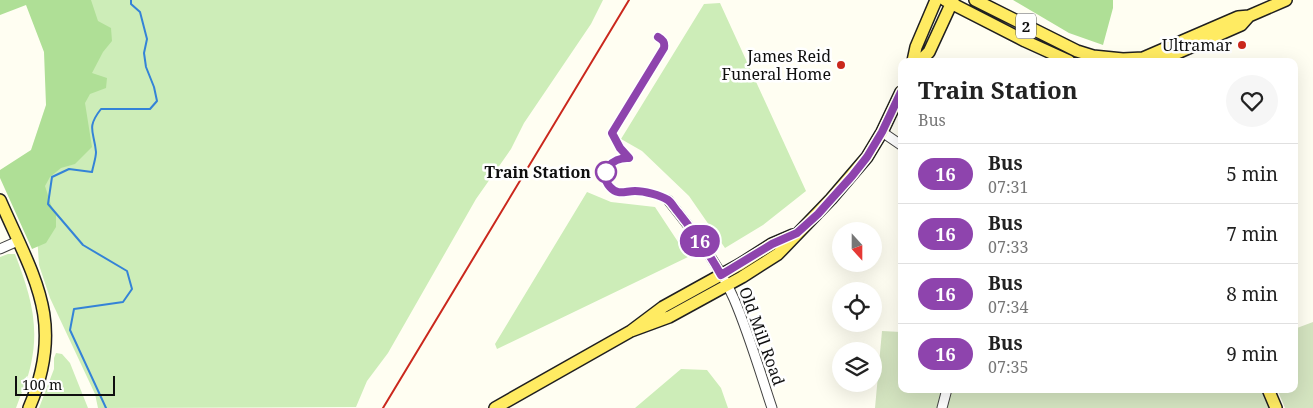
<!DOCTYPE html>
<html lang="en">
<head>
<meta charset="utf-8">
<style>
  :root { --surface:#fff; --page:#f6f6f6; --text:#222; --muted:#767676; --line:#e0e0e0 }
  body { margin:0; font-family:"Noto Serif",serif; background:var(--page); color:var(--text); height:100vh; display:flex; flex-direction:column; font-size:19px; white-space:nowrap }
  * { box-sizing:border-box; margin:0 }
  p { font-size:16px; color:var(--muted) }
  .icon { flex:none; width:28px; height:28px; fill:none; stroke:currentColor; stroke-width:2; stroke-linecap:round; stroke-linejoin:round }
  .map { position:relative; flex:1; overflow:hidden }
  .side { position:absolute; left:898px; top:58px; width:400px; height:335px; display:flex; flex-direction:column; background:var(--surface); border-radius:10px; box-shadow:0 5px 20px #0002 }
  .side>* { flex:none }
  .badge { padding:0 10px; border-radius:16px; font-size:18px; line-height:32px }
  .needle { width:32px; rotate:159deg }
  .fabs { position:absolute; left:832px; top:222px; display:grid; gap:10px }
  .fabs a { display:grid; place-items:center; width:50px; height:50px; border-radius:50%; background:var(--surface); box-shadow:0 5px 20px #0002; font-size:25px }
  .scale { position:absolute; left:15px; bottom:12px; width:100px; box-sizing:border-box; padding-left:5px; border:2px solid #0f0f0f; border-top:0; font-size:14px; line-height:18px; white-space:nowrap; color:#0f0f0f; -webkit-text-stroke:4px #fff; paint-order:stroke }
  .map>.badge { position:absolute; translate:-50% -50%; box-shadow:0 0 0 2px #fff }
  .round { display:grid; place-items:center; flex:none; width:52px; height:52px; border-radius:26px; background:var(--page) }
  .headline { display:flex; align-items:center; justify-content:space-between; height:85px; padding:0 20px }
  h1 { font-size:24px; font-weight:700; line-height:38px }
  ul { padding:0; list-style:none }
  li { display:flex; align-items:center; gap:15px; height:60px; padding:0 20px; border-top:1px solid var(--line) }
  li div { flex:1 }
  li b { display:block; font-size:19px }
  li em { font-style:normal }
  li .badge { min-width:55px; font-weight:700; text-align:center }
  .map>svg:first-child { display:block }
</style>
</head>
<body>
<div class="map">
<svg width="1313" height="408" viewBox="0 0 1313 408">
  <rect width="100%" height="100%" fill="#fffef2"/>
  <!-- green -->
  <path fill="#cdedb8" d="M80 0H603L591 24 524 123 511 149 476 199 388 353 367 381 356 407 98 408 95 394 50 298 39 265 36 219Z
    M720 3 806 191 763 225 725 248 689 196 642 151 621 139 704 4Z
    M587 192 611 202 655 207 688 257 497 349 495 344Z
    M8 254H15C29 291 40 323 31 364 28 379 21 394 16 408H0V257Z
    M56 353 62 354 70 363 88 408H39L54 369V358Z
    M681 369 707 370 721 388 728 408H635Z"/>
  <!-- forest -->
  <path fill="#afdf96" d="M0 0H91L98 21 111 28 112 41 103 52 92 73 107 78 106 88 90 94 85 103 92 147 75 164 61 168 50 177 45 186 51 205 56 215V227L46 243 32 249 0 178V170L31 150 46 105 44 52 26 5 0 15Z
    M1013 0H1113V8L1103 45 1069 33Z"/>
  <!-- cemetery -->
  <path fill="#d4e4c0" d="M1313 322V408H1285L1277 389H1294V327L1297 328Z
    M882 331 901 332V389H1265L1273 408H875Z"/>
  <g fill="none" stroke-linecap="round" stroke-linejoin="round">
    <!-- stream -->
    <path stroke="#3483d7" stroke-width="2" d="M106 408 70 330 74 309 123 302 132 289 127 271 83 245 48 204 52 177 69 169 92 172C93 166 96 158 96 152 94 131 86 128 101 109H150L157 101 154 87 146 67 144 53 147 39 140 12 131 4V0"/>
    <!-- minor casing -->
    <g stroke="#424242" stroke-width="11">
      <path id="minor" d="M882 132 901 145
        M668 200C693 231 718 263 734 299 749 334 760 372 772 408
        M0 249 18 241
        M942 408 947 389"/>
    </g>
    <!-- major casing -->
    <g stroke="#202020" stroke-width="14">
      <path id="major" d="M945 0 1025 41 1069 61
        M975 0 1077 51 1093 56 1123 59 1143 58 1238 17 1249 16
        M913 61 916 47 936 0
        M920 61 929 52 953 0
        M1159 61 1241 25 1249 16 1286 0
        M0 200C34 278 66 322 29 408
        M631 331 669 317 742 277 778 254 831 199 867 157 882 132 901 92
        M1268 389 1276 408
        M495 408 631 331 663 307 739 265 772 244 793 235"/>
    </g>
    <!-- minor -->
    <use href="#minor" stroke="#fff" stroke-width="9"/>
    <!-- major -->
    <use href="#major" stroke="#ffeb62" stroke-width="11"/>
    <!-- rail -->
    <path stroke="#ca281d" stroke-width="2" d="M383 408 629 0"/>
  </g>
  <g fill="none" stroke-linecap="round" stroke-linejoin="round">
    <!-- line casing -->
    <g stroke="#fff" stroke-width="11">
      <path id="line" d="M658 37C663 40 665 42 664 48L612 133 620 148 629 158C612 157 597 173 610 187 618 196 625 191 635 191 644 191 660 195 668 200 672 203 675 209 678 212 694 232 709 253 721 275L772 244 797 233 818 214 852 176 867 157 882 132 901 92"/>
    </g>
    <!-- line -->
    <use href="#line" stroke="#8e44ad" stroke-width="8"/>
  </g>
  <!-- markers -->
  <g fill="#ca281d" stroke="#fff" stroke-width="2">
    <circle cx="1242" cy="45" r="5"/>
    <circle cx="841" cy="65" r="5"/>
  </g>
  <circle fill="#fff" stroke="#8e44ad" stroke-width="2.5" cx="606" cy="172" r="10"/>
  <g text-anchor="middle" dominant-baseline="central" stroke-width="5" stroke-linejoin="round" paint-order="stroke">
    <!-- shield labels -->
    <rect fill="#fff" stroke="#575757" stroke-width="1" x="1016" y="13.5" width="20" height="25" rx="4"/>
    <g font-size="15" font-weight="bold" fill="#0f0f0f">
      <text x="1026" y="26">2</text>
    </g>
    <!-- poi labels -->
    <g font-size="16" fill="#0f0f0f" stroke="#fff" text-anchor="end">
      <text x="1232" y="45">Ultramar</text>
      <text x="831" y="56">James Reid<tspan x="831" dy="18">Funeral Home</tspan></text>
    </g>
    <!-- stop labels -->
    <g font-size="16" font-weight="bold" fill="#0f0f0f" stroke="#fff" text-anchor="end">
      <text x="591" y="172">Train Station</text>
    </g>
    <!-- street labels -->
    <g font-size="16" fill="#0f0f0f" stroke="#fff">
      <text transform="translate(762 336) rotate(70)">Old Mill Road</text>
    </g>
  </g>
</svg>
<div class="fabs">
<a><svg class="needle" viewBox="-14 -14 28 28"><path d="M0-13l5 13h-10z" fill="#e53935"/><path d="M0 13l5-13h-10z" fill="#767676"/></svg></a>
<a><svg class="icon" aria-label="locate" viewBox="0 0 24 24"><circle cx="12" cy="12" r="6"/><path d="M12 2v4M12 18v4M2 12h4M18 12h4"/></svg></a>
<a><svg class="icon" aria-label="layers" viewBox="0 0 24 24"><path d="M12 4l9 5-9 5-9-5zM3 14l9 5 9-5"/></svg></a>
</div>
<div class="scale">100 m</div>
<b class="badge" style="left:700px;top:241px;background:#8e44ad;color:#fff">16</b>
<section class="side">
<div class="headline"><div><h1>Train Station</h1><p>Bus</p></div><a class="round"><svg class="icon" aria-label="heart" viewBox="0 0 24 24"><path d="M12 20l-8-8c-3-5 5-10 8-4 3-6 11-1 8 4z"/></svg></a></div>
<ul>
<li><span class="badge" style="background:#8e44ad;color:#fff">16</span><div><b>Bus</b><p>07:31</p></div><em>5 min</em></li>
<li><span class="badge" style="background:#8e44ad;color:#fff">16</span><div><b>Bus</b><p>07:33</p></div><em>7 min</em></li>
<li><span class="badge" style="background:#8e44ad;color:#fff">16</span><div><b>Bus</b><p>07:34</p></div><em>8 min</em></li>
<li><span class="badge" style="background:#8e44ad;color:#fff">16</span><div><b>Bus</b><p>07:35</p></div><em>9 min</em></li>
</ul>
</section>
</div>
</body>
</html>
